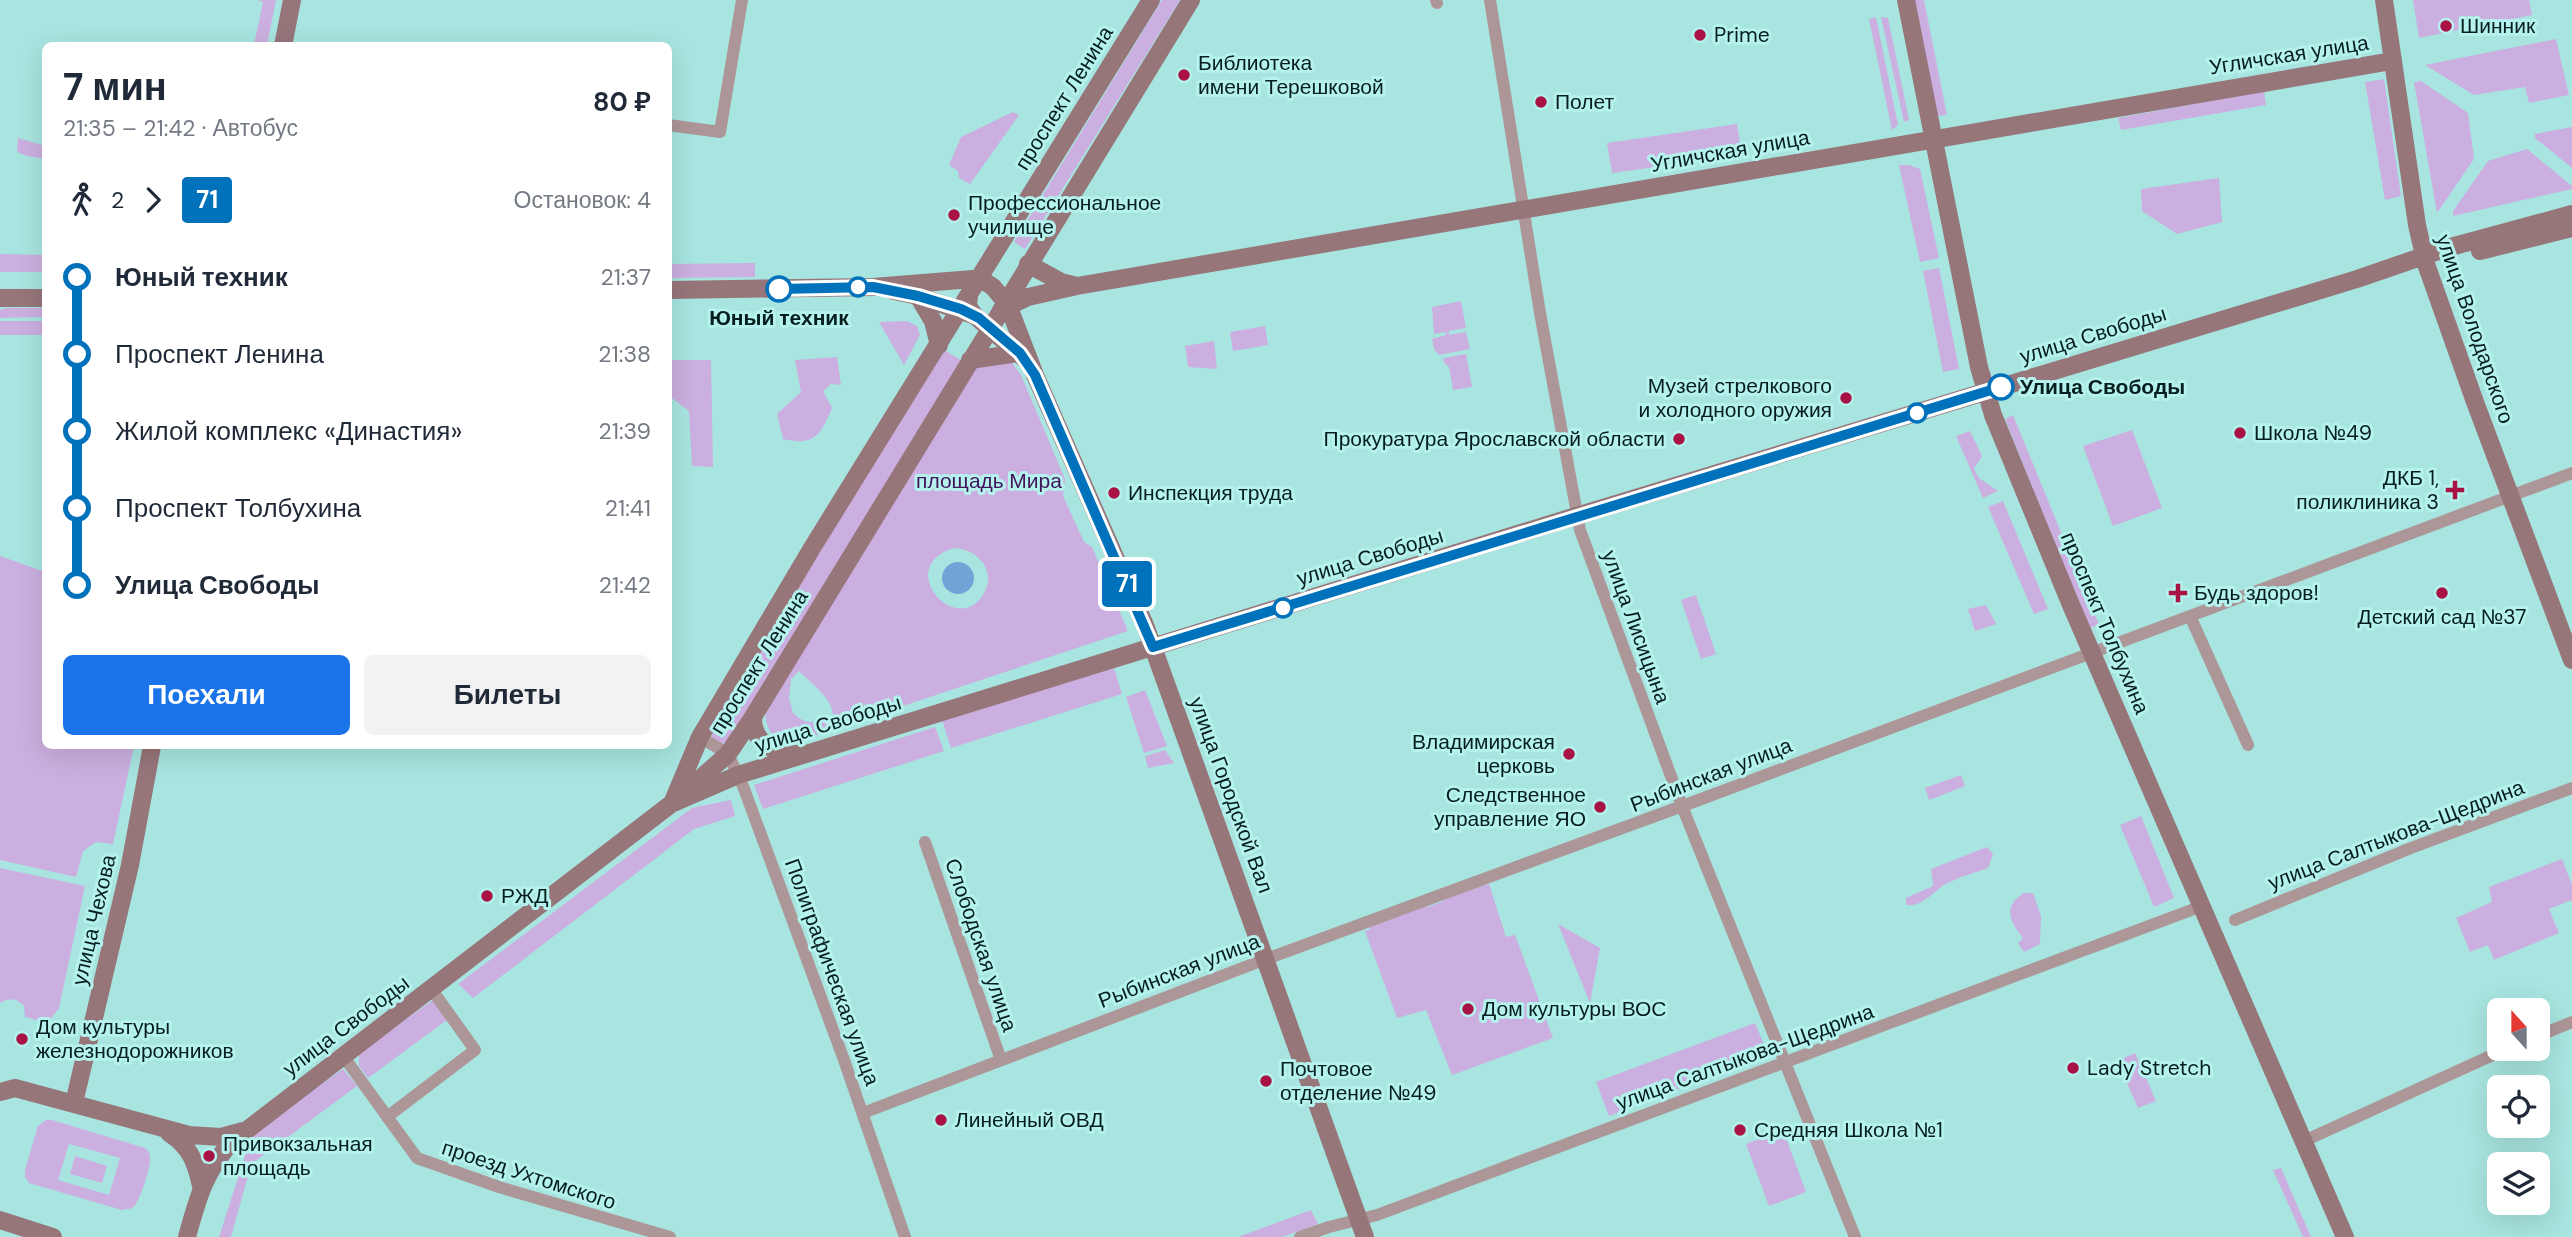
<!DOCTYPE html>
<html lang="ru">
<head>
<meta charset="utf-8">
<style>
  :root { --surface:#fff; --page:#f2f2f3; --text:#1f2937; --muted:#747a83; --accent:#1a73e8 }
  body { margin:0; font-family:"DM Sans",sans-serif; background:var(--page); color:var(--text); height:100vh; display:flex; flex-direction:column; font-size:26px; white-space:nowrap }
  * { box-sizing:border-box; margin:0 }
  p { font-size:23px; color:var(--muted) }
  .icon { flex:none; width:38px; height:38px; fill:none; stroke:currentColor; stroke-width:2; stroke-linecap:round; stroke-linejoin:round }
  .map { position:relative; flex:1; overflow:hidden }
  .panel { position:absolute; left:42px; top:42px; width:630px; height:707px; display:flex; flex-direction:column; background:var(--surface); border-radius:10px; box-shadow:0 7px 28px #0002 }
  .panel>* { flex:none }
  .badge { padding:0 14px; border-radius:5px; font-size:24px; line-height:46px }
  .needle { width:46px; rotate:339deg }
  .buttons { position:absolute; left:2487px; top:998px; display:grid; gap:14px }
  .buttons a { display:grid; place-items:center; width:63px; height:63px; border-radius:10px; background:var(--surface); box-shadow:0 7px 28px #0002; font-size:35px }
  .map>.badge { position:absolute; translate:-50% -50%; box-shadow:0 0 0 4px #fff }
  .legs { display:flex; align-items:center; gap:10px; height:77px; padding:0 21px; font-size:23px }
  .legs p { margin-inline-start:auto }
  .head { display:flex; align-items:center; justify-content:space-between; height:119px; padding:0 21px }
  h1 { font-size:38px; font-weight:700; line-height:52px }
  .button { display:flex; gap:14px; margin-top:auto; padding:14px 21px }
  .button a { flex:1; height:80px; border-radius:10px; background:var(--accent); color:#fff; font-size:28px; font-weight:700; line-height:80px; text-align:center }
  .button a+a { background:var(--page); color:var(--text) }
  ul { padding:0 21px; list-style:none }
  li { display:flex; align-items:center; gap:24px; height:77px; font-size:26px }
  li i { display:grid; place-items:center; width:10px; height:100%; margin:0 9px; background:currentColor }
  li i::after { content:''; width:18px; height:18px; margin:-9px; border:5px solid; border-radius:50%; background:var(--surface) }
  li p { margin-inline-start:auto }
  li:first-child i { background:linear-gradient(#0000 50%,currentColor 0) }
  li:last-child i { background:linear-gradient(currentColor 50%,#0000 0) }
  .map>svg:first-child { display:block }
</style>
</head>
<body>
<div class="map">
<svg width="2572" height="1237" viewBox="0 0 2572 1237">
  <rect width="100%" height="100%" fill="#a8e5e0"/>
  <!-- green -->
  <path fill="#cbafe0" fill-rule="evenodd" d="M257 0H276L267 45H254L263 2Z
    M1162 0H1180L1025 249 1014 242Z
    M1912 0H1924L1947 115 1936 116Z
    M2413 0H2529L2532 15 2419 38Z
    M1876 17 1898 125 1892 130 1869 19Z
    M1881 17 1888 18 1909 120 1904 122Z
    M2556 39 2569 95 2529 103 2525 87 2474 95 2425 65Z
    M2384 79 2401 196 2385 200 2365 82Z
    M2421 81 2468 113 2474 159 2437 213 2414 82Z
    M2264 91 2266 105 2121 130 2118 118Z
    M1013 112 1019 115 970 184 959 178 958 171 949 165 961 137Z
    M1737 124 1742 155 1612 173 1607 143Z
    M2572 127V168L2535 138V134Z
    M18 138 45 146V159L27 156 17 152Z
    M2527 149 2572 186V189L2453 216V211L2488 161Z
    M1899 165H1909L1920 169 1939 258 1920 262Z
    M2219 178 2222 222 2177 234 2142 211 2141 189Z
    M0 254 45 255V272H0Z
    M755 263V277L669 278V264Z
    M1939 268 1959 369 1943 372 1923 271Z
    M1461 301 1466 328 1449 331V335L1466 332 1470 349 1439 355 1434 349 1432 339 1446 335 1445 332 1434 334 1432 307Z
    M6 308H45V317L0 318V310Z
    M0 321H45V335H0Z
    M907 321 917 326 920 335 904 365 879 322Z
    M1265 326 1268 345 1233 351 1230 332Z
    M1214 341 1217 369 1188 367 1185 346Z
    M943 349 962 361 730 740 721 744 712 739V729Z
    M1466 354 1472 387 1453 390 1449 367 1444 363 1443 358Z
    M837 357 841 385 831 384 823 391 832 408C820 436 815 446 783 439L777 414 801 392 795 360Z
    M669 360H711L713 467 692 466 689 411 669 396Z
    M1010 360 1021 375 1065 479 1063 496 1084 542 1092 547 1128 631 804 739C778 744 766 737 765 710L971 371 980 363ZM954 548C977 549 997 570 984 593 958 640 892 567 954 548ZM799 671C811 683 835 700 833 718 817 723 806 726 793 713L789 698 791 679Z
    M2013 415 2099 625 2089 628 2005 419Z
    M2132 430 2162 508 2113 526 2083 446Z
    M1970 431 1982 456 1974 469 1979 478 1998 491 1983 498 1956 436Z
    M2003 501 2048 609 2034 614 1988 507Z
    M0 556 45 572 46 746H134L113 844 96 842 83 851 76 877 0 860Z
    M1696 595 1716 654 1701 659 1681 600Z
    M1986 605 1996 624 1975 631 1968 609Z
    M1114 668 1122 694 951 748 942 720Z
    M1145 690 1167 746 1144 753 1126 697Z
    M935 727 944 751 763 809 754 785Z
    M1165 750 1174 763 1148 768 1145 756Z
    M1961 775 1965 786 1929 800 1925 788Z
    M731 800 735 816 694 829 473 998 458 984 692 808Z
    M2141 816 2174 898 2154 907 2120 825Z
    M1987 847 1993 854 1988 868C1975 873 1962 876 1950 882 1933 889 1926 907 1906 905V898L1933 886 1931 869Z
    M2562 859 2572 885V900L2549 909 2559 933 2494 960 2488 945 2470 952 2456 918 2492 902 2489 887Z
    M0 868 85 886 59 1008 48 1023 25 1017 24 1006C17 998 9 997 0 1003Z
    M1489 884 1506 937 1515 935 1553 1038 1452 1075 1426 1010 1397 1018 1365 931 1371 929 1368 926 1426 905 1427 907 1444 901 1443 897Z
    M2024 893H2033L2041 916 2040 944 2024 952 2018 943 2023 938C2010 922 2002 906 2024 893Z
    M1558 924 1600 948 1590 1003Z
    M433 1000 447 1020 368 1078 359 1066V1053Z
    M1755 1023 1768 1054 1609 1116 1596 1082Z
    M2135 1053 2156 1101 2138 1108 2117 1061Z
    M343 1069 357 1086 254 1162 246 1183 231 1237H219L252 1134Z
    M46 1120H52L145 1148C148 1151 150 1152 150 1158 151 1168 140 1200 133 1208L122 1210 29 1183 25 1177V1170L38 1126ZM69 1144 120 1158 109 1195 58 1180Z
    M1783 1130 1806 1192 1769 1206 1746 1144Z
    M75 1156 107 1166 102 1183 70 1174Z
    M2281 1168 2311 1237H2303L2273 1170Z
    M1311 1210 1318 1224 1282 1237H1238Z"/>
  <!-- water -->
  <path fill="#71a3d7" d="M942 578a16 16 0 1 1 32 0a16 16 0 1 1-32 0Z"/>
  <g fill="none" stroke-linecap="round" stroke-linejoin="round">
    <!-- street -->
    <path stroke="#ad9698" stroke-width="12" d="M1436 0 1437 3
      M1490 0 1540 313 1580 530 1682 806 1855 1237
      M668 125 720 132 742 0
      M2190 616 2248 745
      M700 737 728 754 743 786 844 1060 905 1237
      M925 842 1001 1060
      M2235 920 2411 848 2572 788
      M2538 1036 2572 1022
      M344 1057 417 1158 499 1187 670 1237
      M863 1113 1266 959 1696 801 2572 473
      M387 1117 475 1050 432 990
      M2304 1141 2508 1048
      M1300 1237 1329 1227 1377 1215 2202 906"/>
    <!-- secondary -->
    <path stroke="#97767a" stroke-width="18" d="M1906 0 1979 367 1993 415 2071 605 2345 1237
      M2384 0 2417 225 2426 264 2475 402 2572 660
      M283 46 292 0
      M2480 251 2572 228
      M1028 264 1061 282 1077 286
      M668 290 873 287 973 279 984 281 993 287 1008 305 1035 375 1145 625 1365 1237
      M894 291 918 296 970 314
      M918 296 933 321 939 345
      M969 296 968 306 974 315 1027 361
      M0 298H46
      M1001 310 1028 297 1077 286 2392 61
      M970 360 1020 353
      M753 717C752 742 775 755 798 754
      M684 793 728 754 753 717 1191 0
      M673 801 700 737 812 548 1151 0
      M0 1092 15 1088 189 1135 221 1137 243 1131
      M74 1103 130 865 152 746
      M169 1133C190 1146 196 1163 201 1186
      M0 1220 53 1237
      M187 1237C197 1200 206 1167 234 1140L671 804 738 775 1576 516 2357 279 2447 248 2572 214"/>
  </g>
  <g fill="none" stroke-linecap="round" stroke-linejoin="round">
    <!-- line-1 casing -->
    <g stroke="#fff" stroke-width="16">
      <path id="line-1" d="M779 289 873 287 918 296 961 309 979 318 1020 353 1035 375 1153 647 2001 387"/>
    </g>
    <!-- line-1 -->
    <use href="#line-1" stroke="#0072bc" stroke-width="10"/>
  </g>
  <!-- markers -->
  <g fill="#a81244" stroke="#b5f2ed" stroke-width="2.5">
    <circle cx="2446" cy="26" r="7"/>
    <circle cx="1700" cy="35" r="7"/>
    <circle cx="1184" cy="75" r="7"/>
    <circle cx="1541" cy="102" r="7"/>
    <circle cx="954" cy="215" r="7"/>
    <circle cx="1846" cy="398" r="7"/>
    <circle cx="2240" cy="433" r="7"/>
    <circle cx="1679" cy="439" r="7"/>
    <path d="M2451.5 479.5h7v7h7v7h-7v7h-7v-7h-7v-7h7z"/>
    <circle cx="1114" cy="493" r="7"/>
    <path d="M2174.5 582.5h7v7h7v7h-7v7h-7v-7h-7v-7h7z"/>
    <circle cx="2442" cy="593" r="7"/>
    <circle cx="1569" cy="754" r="7"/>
    <circle cx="1600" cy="807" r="7"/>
    <circle cx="487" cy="896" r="7"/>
    <circle cx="1468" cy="1009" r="7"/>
    <circle cx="22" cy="1039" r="7"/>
    <circle cx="2073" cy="1068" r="7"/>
    <circle cx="1266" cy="1081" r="7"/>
    <circle cx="941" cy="1120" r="7"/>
    <circle cx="1740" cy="1130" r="7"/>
    <circle cx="209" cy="1156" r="7"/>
  </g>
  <g fill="#fff" stroke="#0072bc" stroke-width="3.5">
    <circle cx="858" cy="287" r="9"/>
    <circle cx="779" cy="289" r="12"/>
    <circle cx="2001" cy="387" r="12"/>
    <circle cx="1917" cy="413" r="9"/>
    <circle cx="1283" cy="608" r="9"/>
  </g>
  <g text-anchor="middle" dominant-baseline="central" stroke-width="6" stroke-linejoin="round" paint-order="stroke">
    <!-- poi labels -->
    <g font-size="21" fill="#061f1e" stroke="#b5f2ed" text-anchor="start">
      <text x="2460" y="26">Шинник</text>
      <text x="1714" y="35">Prime</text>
      <text x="1198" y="63">Библиотека<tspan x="1198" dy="24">имени Терешковой</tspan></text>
      <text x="1555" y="102">Полет</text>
      <text x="968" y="203">Профессиональное<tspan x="968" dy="24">училище</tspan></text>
      <text x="1832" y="386" text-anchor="end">Музей стрелкового<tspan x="1832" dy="24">и холодного оружия</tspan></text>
      <text x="2254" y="433">Школа №49</text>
      <text x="1665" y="439" text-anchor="end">Прокуратура Ярославской области</text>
      <text x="2439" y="478" text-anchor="end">ДКБ 1,<tspan x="2439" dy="24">поликлиника 3</tspan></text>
      <text x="1128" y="493">Инспекция труда</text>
      <text x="2194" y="593">Будь здоров!</text>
      <text x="2442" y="617" text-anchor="middle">Детский сад №37</text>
      <text x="1555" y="742" text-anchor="end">Владимирская<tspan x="1555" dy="24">церковь</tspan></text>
      <text x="1586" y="795" text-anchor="end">Следственное<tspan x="1586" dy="24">управление ЯО</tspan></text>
      <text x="501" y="896">РЖД</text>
      <text x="1482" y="1009">Дом культуры ВОС</text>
      <text x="36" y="1027">Дом культуры<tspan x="36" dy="24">железнодорожников</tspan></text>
      <text x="2087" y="1068">Lady Stretch</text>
      <text x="1280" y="1069">Почтовое<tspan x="1280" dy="24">отделение №49</tspan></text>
      <text x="955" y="1120">Линейный ОВД</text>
      <text x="1754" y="1130">Средняя Школа №1</text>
      <text x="223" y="1144">Привокзальная<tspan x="223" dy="24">площадь</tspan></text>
    </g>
    <!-- street labels -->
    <g font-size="21" fill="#061f1e" stroke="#b5f2ed">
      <text transform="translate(2289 55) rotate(-9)">Угличская улица</text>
      <text transform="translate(1064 98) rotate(-58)">проспект Ленина</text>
      <text transform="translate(1730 151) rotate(-10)">Угличская улица</text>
      <text transform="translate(2475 329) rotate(71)">улица Володарского</text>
      <text transform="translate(2093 335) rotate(-17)">улица Свободы</text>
      <text transform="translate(1370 557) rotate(-17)">улица Свободы</text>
      <text transform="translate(2105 623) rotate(67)">проспект Толбухина</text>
      <text transform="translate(1636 627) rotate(70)">улица Лисицына</text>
      <text transform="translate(759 662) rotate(-58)">проспект Ленина</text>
      <text transform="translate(828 724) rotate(-17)">улица Свободы</text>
      <text transform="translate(1711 775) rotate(-21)">Рыбинская улица</text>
      <text transform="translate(1231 795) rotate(70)">улица Городской Вал</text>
      <text transform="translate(2396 835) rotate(-21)">улица Салтыкова-Щедрина</text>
      <text transform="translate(94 920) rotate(-77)">улица Чехова</text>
      <text transform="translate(981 945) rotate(71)">Слободская улица</text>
      <text transform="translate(1179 971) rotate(-21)">Рыбинская улица</text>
      <text transform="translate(832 972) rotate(70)">Полиграфическая улица</text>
      <text transform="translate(346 1026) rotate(-37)">улица Свободы</text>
      <text transform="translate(1745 1057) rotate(-20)">улица Салтыкова-Щедрина</text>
      <text transform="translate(529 1175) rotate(18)">проезд Ухтомского</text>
    </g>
    <!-- stop labels -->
    <g font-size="21" font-weight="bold" fill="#061f1e" stroke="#b5f2ed">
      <text x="779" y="318">Юный техник</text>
      <text x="2020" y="387" text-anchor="start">Улица Свободы</text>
    </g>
    <!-- park labels -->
    <g font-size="21" fill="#42145b" stroke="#b5f2ed">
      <text x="989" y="481">площадь Мира</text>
    </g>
  </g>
</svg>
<div class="buttons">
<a><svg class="needle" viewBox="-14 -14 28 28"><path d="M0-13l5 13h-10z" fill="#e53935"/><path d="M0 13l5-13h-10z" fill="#747a83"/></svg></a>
<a><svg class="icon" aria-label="locate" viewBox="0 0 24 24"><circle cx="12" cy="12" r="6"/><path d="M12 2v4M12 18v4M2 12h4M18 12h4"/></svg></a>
<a><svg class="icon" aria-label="layers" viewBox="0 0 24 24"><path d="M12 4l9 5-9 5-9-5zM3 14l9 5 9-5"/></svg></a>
</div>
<b class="badge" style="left:1127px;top:584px;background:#0072bc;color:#fff">71</b>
<section class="panel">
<div class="head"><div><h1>7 мин</h1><p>21:35 – 21:42 · Автобус</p></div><b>80 ₽</b></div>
<div class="legs"><svg class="icon" aria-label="walk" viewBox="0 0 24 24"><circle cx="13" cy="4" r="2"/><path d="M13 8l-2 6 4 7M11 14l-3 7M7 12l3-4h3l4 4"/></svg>2<svg class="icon" aria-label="forward" viewBox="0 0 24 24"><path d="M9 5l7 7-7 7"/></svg><b class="badge" style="background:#0072bc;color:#fff">71</b><p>Остановок: 4</p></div>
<ul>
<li><i style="color:#0072bc"></i><b>Юный техник</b><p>21:37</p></li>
<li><i style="color:#0072bc"></i><span>Проспект Ленина</span><p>21:38</p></li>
<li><i style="color:#0072bc"></i><span>Жилой комплекс «Династия»</span><p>21:39</p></li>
<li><i style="color:#0072bc"></i><span>Проспект Толбухина</span><p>21:41</p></li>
<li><i style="color:#0072bc"></i><b>Улица Свободы</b><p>21:42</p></li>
</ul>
<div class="button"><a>Поехали</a><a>Билеты</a></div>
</section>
</div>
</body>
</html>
